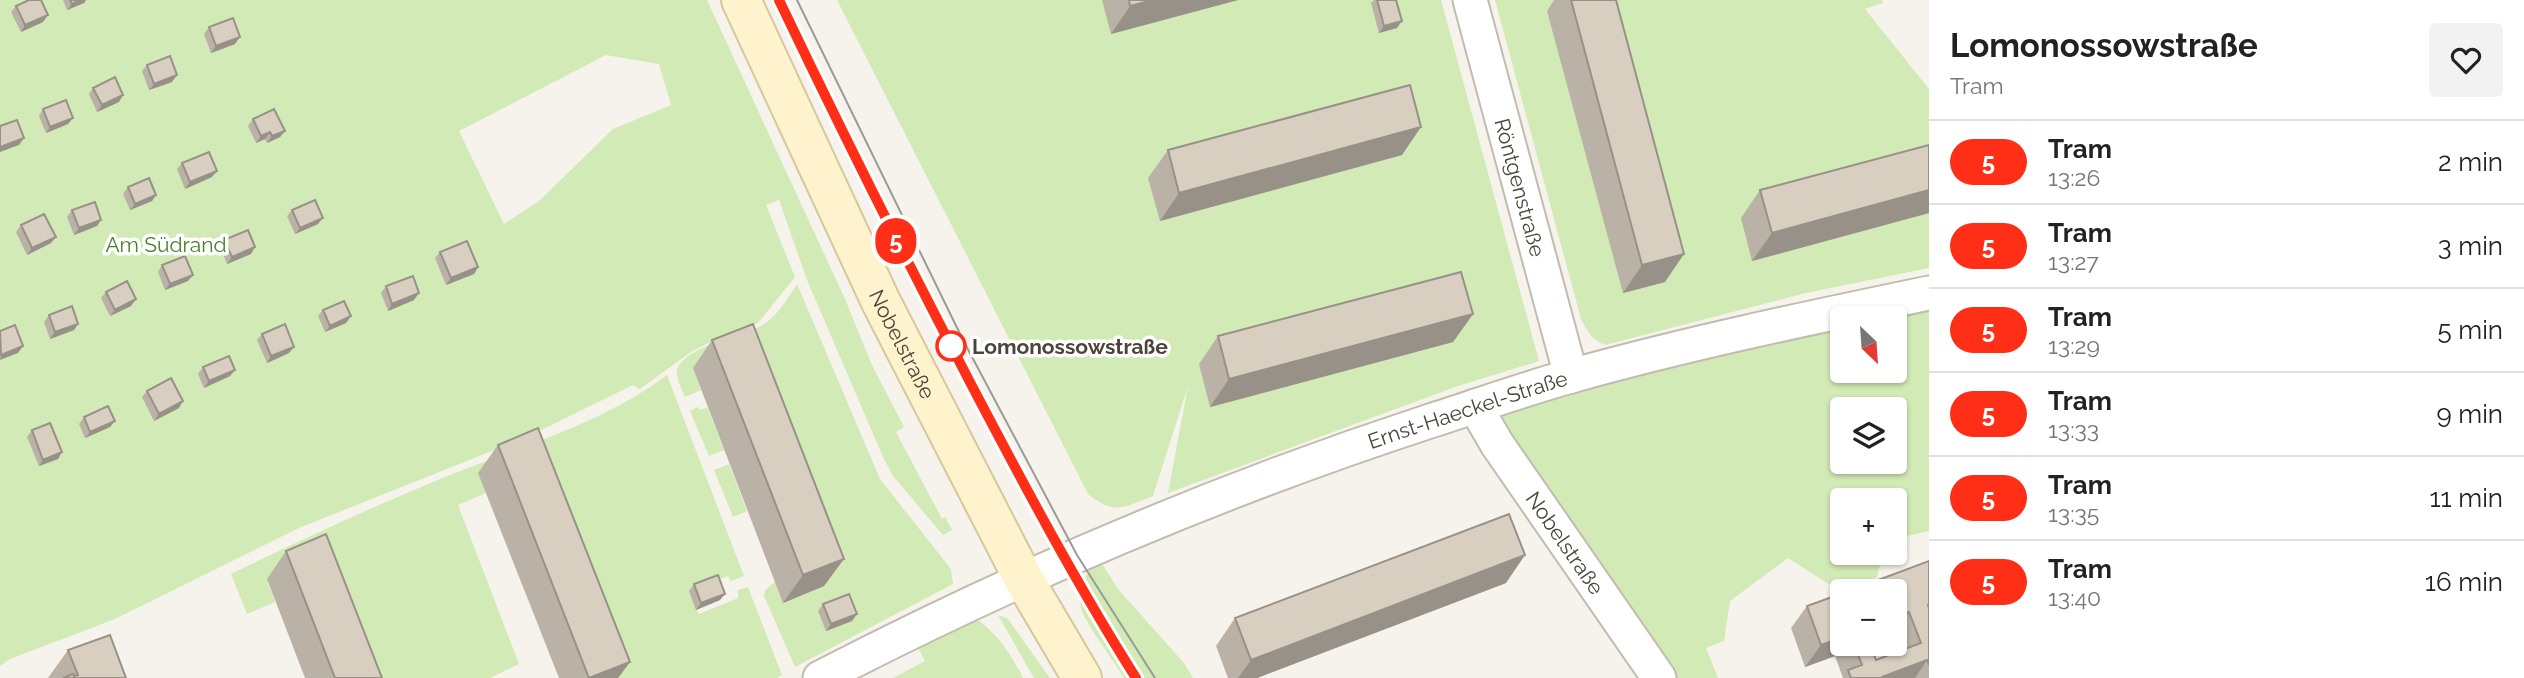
<!DOCTYPE html>
<html lang="en">
<head>
<meta charset="utf-8">
<style>
  :root { --surface:#fff; --page:#f2f2f2; --text:#222; --muted:#767676; --line:#e0e0e0 }
  body { margin:0; font-family:Raleway,sans-serif; background:var(--page); color:var(--text); height:100vh; display:flex; flex-direction:column; font-size:26px; white-space:nowrap }
  * { box-sizing:border-box; margin:0 }
  p { font-size:23px; color:var(--muted) }
  .icon { flex:none; width:38px; height:38px; fill:none; stroke:currentColor; stroke-width:2; stroke-linecap:round; stroke-linejoin:round }
  .map { position:relative; flex:1; overflow:hidden }
  .sheet { display:flex; flex-direction:column; background:var(--surface); width:595px }
  .sheet>* { flex:none }
  .badge { padding:0 14px; border-radius:23px; font-size:24px; line-height:46px }
  .needle { width:46px; rotate:155deg }
  .fabs { position:absolute; left:1830px; top:306px; display:grid; gap:14px }
  .fabs a { display:grid; place-items:center; width:77px; height:77px; border-radius:7px; background:var(--surface); box-shadow:0 2px 5px #0004; font-size:35px }
  .map>.badge { position:absolute; translate:-50% -50%; box-shadow:0 0 0 4px #fff }
  .round { display:grid; place-items:center; flex:none; width:74px; height:74px; border-radius:7px; background:var(--page) }
  .summary { display:flex; align-items:center; justify-content:space-between; height:119px; padding:0 21px }
  h1 { font-size:33px; font-weight:700; line-height:52px }
  ul { padding:0; list-style:none }
  li { display:flex; align-items:center; gap:21px; height:84px; padding:0 21px; border-top:2px solid var(--line) }
  li div { flex:1 }
  li b { display:block; font-size:26px }
  li em { font-style:normal }
  li .badge { min-width:77px; font-weight:700; text-align:center }
  main { display:flex; flex:1; min-height:0 }
  .map>svg:first-child { display:block }
</style>
</head>
<body>
<main>
<div class="map">
<svg width="1929" height="678" viewBox="0 0 1929 678">
  <rect width="100%" height="100%" fill="#f6f3ec"/>
  <!-- green -->
  <path fill="#d2eab5" fill-rule="evenodd" d="M0 0H707L845 299 872 365 904 427 896 432 942 519 945 517 952 530 943 535 893 476 883 457 807 280 779 200 766 205 795 277 758 323 716 339 691 352 640 389 633 385 527 437 299 528 115 619 10 659 0 666ZM606 55 659 64 671 105 613 129 539 201 504 224 459 131Z
    M837 0H1441L1539 361 1458 386 1168 493 1188 386 1153 496C1124 507 1115 516 1088 494Z
    M1495 0H1882L1883 3 1865 9 1929 89V268L1806 293 1605 345C1591 339 1588 332 1581 319Z
    M797 284 880 479 951 569 953 584 795 667 764 596 765 590 775 582 784 603 693 368 701 390 685 397C682 389 676 378 677 371 681 348 740 336 757 328 777 318 786 301 797 284Z
    M1929 306V531L1895 539V500H1843V553H1883L1877 577 1841 592 1788 558 1730 601 1724 641 1706 648 1718 678H1670L1499 431 1505 411 1632 374 1843 325V371H1895V318H1870ZM1843 410H1895V462H1843Z
    M667 375 744 576 731 581 728 576 689 591 699 614 738 598V590L748 587 782 675 777 678H606L479 472 486 493 458 505 519 664 490 678H351L267 579 275 602 247 614 231 574C303 539 376 505 450 475 523 446 605 422 667 375Z
    M698 407 700 410 707 407 724 450 709 456 690 411Z
    M729 464 747 511 733 517 714 470Z
    M1099 559 1118 589 1184 663 1193 678H1124C1116 664 1083 620 1081 608 1077 588 1086 572 1099 559Z
    M998 615 1008 619 1050 678H1034Z
    M973 617C996 631 1011 654 1023 678H893L925 661 916 644Z"/>
  <g fill="none" stroke-linecap="round" stroke-linejoin="round">
    <!-- street casing -->
    <g stroke="#c2bbae" stroke-width="37">
      <g id="street">
        <path id="s1" d="M1470 0 1571 376"/>
        <path id="s2" d="M1475 406 1497 444 1659 678"/>
        <path id="s3" d="M820 678C1017 576 1219 490 1430 421 1477 406 1524 389 1571 376 1689 343 1809 318 1929 293"/>
      </g>
    </g>
    <!-- secondary casing -->
    <g stroke="#d6c79b" stroke-width="42">
      <g id="secondary">
        <path id="s4" d="M741 0 881 302 1023 578 1082 678"/>
      </g>
    </g>
    <!-- street -->
    <use href="#street" stroke="#fff" stroke-width="33"/>
    <!-- secondary -->
    <use href="#secondary" stroke="#fff3cd" stroke-width="38"/>
    <!-- tram -->
    <path stroke="#9a9a9a" stroke-width="2" d="M780 0C839 127 902 252 967 376 1020 479 1074 580 1136 678
      M797 0 963 340 1077 555 1155 678"/>
  </g>
  <!-- wall -->
  <path fill="#bab2a6" d="M63 0H86L84 3 67 10Z
    M1102 0H1238L1111 34Z
    M1374 0H1396L1397 28 1379 33 1371 3Z
    M1554 0H1616L1665 282 1623 293 1547 11Z
    M16 6 43 22 21 32 11 12Z
    M209 27 235 44 211 53 204 34Z
    M147 65 172 82 149 90 142 71Z
    M93 88 119 102 97 112 89 94Z
    M43 109 68 124 46 133 39 116Z
    M253 119 285 131 280 137 267 143 265 139 256 143 248 126Z
    M1929 145V213L1752 261 1741 218 1760 190Z
    M1168 150 1402 155 1160 221 1148 178Z
    M182 163 212 177 185 189 177 169Z
    M128 187 156 195 152 201 130 210 123 194Z
    M72 210 101 220 97 226 74 235 67 217Z
    M292 210 318 224 295 234 287 216Z
    M21 225 51 243 27 255 16 232Z
    M224 240 251 254 227 264 220 246Z
    M440 252 478 267 474 274 446 285 435 258Z
    M162 265 188 281 165 290 158 272Z
    M386 286 414 300 388 311 381 293Z
    M106 292 131 306 110 316 101 298Z
    M323 310 351 316 346 323 325 332 318 316Z
    M1473 314 1453 342 1210 407 1199 364 1218 336Z
    M49 315 78 324 74 330 50 339 44 322Z
    M262 334 289 353 267 363 257 340Z
    M712 340 824 586 783 603 693 368Z
    M203 367 235 370 230 376 204 388 198 374Z
    M147 391 179 408 154 421 142 397Z
    M84 417 110 427 85 438 79 424Z
    M32 430 62 452 58 459 39 466 27 437Z
    M498 445 630 662 618 678H559L478 473Z
    M286 551 382 678H305L267 579Z
    M1929 561V678H1843L1835 656 1805 667 1791 628 1807 606 1843 644H1870L1876 660 1900 651 1895 639V592Z
    M1506 583 1257 678H1228L1216 646 1235 618Z
    M694 584 720 600 696 610 689 591Z
    M823 604 852 621 826 631 818 611Z
    M68 650 126 678H48Z"/>
  <!-- shaded-wall -->
  <path fill="#979187" d="M80 0H86L84 3 67 10 72 4Z
    M1153 0H1238L1111 34 1130 6Z
    M48 15 43 22 21 32 25 25Z
    M1402 21 1397 28 1379 33 1384 26Z
    M240 37 235 44 211 53 216 46Z
    M177 75 172 82 149 90 154 84Z
    M123 95 119 102 97 112 102 105Z
    M73 118 68 124 46 133 50 127Z
    M1421 127 1402 155 1160 221 1179 193Z
    M285 131 280 137 267 143 272 136Z
    M270 132 265 139 256 143 261 136Z
    M24 138 19 145 0 152V147Z
    M217 171 212 177 185 189 190 182Z
    M1929 190V213L1752 261 1772 233Z
    M156 195 152 201 130 210 135 204Z
    M323 218 318 224 295 234 300 228Z
    M101 220 97 226 74 235 79 228Z
    M56 237 51 243 27 255 32 248Z
    M255 247 251 254 227 264 232 257Z
    M1684 254 1665 282 1623 293 1642 265Z
    M478 267 474 274 446 285 451 278Z
    M193 275 188 281 165 290 170 284Z
    M419 293 414 300 388 311 392 304Z
    M136 299 131 306 110 316 115 310Z
    M1473 314 1453 342 1210 407 1229 379Z
    M351 316 346 323 325 332 330 326Z
    M78 324 74 330 50 339 55 332Z
    M23 346 18 353 0 360 1 355Z
    M294 347 289 353 267 363 271 356Z
    M235 370 230 376 204 388 209 381Z
    M183 401 179 408 154 421 159 414Z
    M115 421 110 427 85 438 90 432Z
    M62 452 58 459 39 466 43 460Z
    M1525 555 1506 583 1257 678H1238L1251 660Z
    M844 559 824 586 783 603 803 575Z
    M725 594 720 600 696 610 701 603Z
    M1909 612 1895 633V618Z
    M857 614 852 621 826 631 831 624Z
    M1843 637V644L1835 656 1805 667 1821 645Z
    M1927 660 1915 678H1881L1882 677Z
    M630 662 618 678H589Z"/>
  <!-- building -->
  <path fill="#d8cfc1" stroke="#979187" stroke-width="2" d="M29 0H41L48 15 25 25 16 6Z
    M70 0H80L72 4Z
    M1129 0H1153L1130 6Z
    M1377 0H1396L1402 21 1384 26Z
    M1571 0H1616L1684 254 1642 265Z
    M233 18 240 37 216 46 209 27Z
    M170 56 177 75 154 84 147 65Z
    M115 77 123 95 102 105 93 88Z
    M1410 85 1421 127 1179 193 1168 150Z
    M66 100 73 118 50 127 43 109Z
    M274 109 285 131 272 136 270 132 261 136 253 119Z
    M17 120 24 138 0 147V126Z
    M1929 145V190L1772 233 1760 190Z
    M209 152 217 171 190 182 182 163Z
    M149 178 156 195 135 204 128 187Z
    M315 200 323 218 300 228 292 210Z
    M95 202 101 220 79 228 72 210Z
    M44 214 56 237 32 248 21 225Z
    M248 230 255 247 232 257 224 240Z
    M467 241 478 267 451 278 440 252Z
    M185 256 193 275 170 284 162 265Z
    M1461 272 1473 314 1229 379 1218 336Z
    M413 276 419 293 392 304 386 286Z
    M127 281 136 299 115 310 106 292Z
    M344 301 351 316 330 326 323 310Z
    M72 306 78 324 55 332 49 315Z
    M285 324 294 347 271 356 262 334Z
    M753 324 844 559 803 575 712 340Z
    M15 325 23 346 1 355 0 331Z
    M229 356 235 370 209 381 203 367Z
    M171 378 183 401 159 414 147 391Z
    M108 406 115 421 90 432 84 417Z
    M50 423 62 452 43 460 32 430Z
    M538 428 630 662 589 678 498 445Z
    M1509 514 1525 555 1251 660 1235 618Z
    M326 534 382 678H335L286 551Z
    M1929 561V605H1928L1929 608V665L1927 660 1882 677V678H1851L1848 670 1862 665 1854 644H1870L1876 660 1921 643 1909 612 1895 618V592H1846Z
    M718 575 725 594 701 603 694 584Z
    M1843 593V637L1821 645 1807 606Z
    M849 594 857 614 831 624 823 604Z
    M110 635 126 678H63L73 674 74 676 78 675 68 650Z"/>
  <g fill="none" stroke-linecap="round" stroke-linejoin="round">
    <!-- line casing -->
    <g stroke="#fff" stroke-width="16">
      <path id="line" d="M779 0C841 130 905 258 972 386 1024 485 1076 583 1136 678"/>
    </g>
    <!-- line -->
    <use href="#line" stroke="#ff2e17" stroke-width="10"/>
  </g>
  <!-- markers -->
  <circle fill="#fff" stroke="#ff2e17" stroke-width="3.5" cx="951" cy="346" r="14"/>
  <g text-anchor="middle" dominant-baseline="central" stroke-width="7" stroke-linejoin="round" paint-order="stroke">
    <!-- street labels -->
    <g font-size="21" fill="#4b4439" stroke="#fff">
      <text stroke="none"><textPath href="#s1" startOffset="194">Röntgenstraße</textPath></text>
      <text stroke="none"><textPath href="#s4" startOffset="380">Nobelstraße</textPath></text>
      <text stroke="none"><textPath href="#s3" startOffset="702">Ernst-Haeckel-Straße</textPath></text>
      <text stroke="none"><textPath href="#s2" startOffset="164">Nobelstraße</textPath></text>
    </g>
    <!-- park labels -->
    <g font-size="21" fill="#4a7f2a" stroke="#fff">
      <text x="166" y="244">Am Südrand</text>
    </g>
    <!-- stop labels -->
    <g font-size="21" font-weight="bold" fill="#4b4439" stroke="#fff" text-anchor="start">
      <text x="972" y="346">Lomonossowstraße</text>
    </g>
  </g>
</svg>
<div class="fabs">
<a><svg class="needle" viewBox="-14 -14 28 28"><path d="M0-13l5 13h-10z" fill="#e53935"/><path d="M0 13l5-13h-10z" fill="#767676"/></svg></a>
<a><svg class="icon" aria-label="layers" viewBox="0 0 24 24"><path d="M12 4l9 5-9 5-9-5zM3 14l9 5 9-5"/></svg></a>
<a>+</a>
<a>−</a>
</div>
<b class="badge" style="left:896px;top:241px;background:#ff2e17;color:#fff">5</b>
</div>
<section class="sheet">
<div class="summary"><div><h1>Lomonossowstraße</h1><p>Tram</p></div><a class="round"><svg class="icon" aria-label="heart" viewBox="0 0 24 24"><path d="M12 20l-8-8c-3-5 5-10 8-4 3-6 11-1 8 4z"/></svg></a></div>
<ul>
<li><span class="badge" style="background:#ff2e17;color:#fff">5</span><div><b>Tram</b><p>13:26</p></div><em>2 min</em></li>
<li><span class="badge" style="background:#ff2e17;color:#fff">5</span><div><b>Tram</b><p>13:27</p></div><em>3 min</em></li>
<li><span class="badge" style="background:#ff2e17;color:#fff">5</span><div><b>Tram</b><p>13:29</p></div><em>5 min</em></li>
<li><span class="badge" style="background:#ff2e17;color:#fff">5</span><div><b>Tram</b><p>13:33</p></div><em>9 min</em></li>
<li><span class="badge" style="background:#ff2e17;color:#fff">5</span><div><b>Tram</b><p>13:35</p></div><em>11 min</em></li>
<li><span class="badge" style="background:#ff2e17;color:#fff">5</span><div><b>Tram</b><p>13:40</p></div><em>16 min</em></li>
</ul>
</section>
</main>
</body>
</html>
